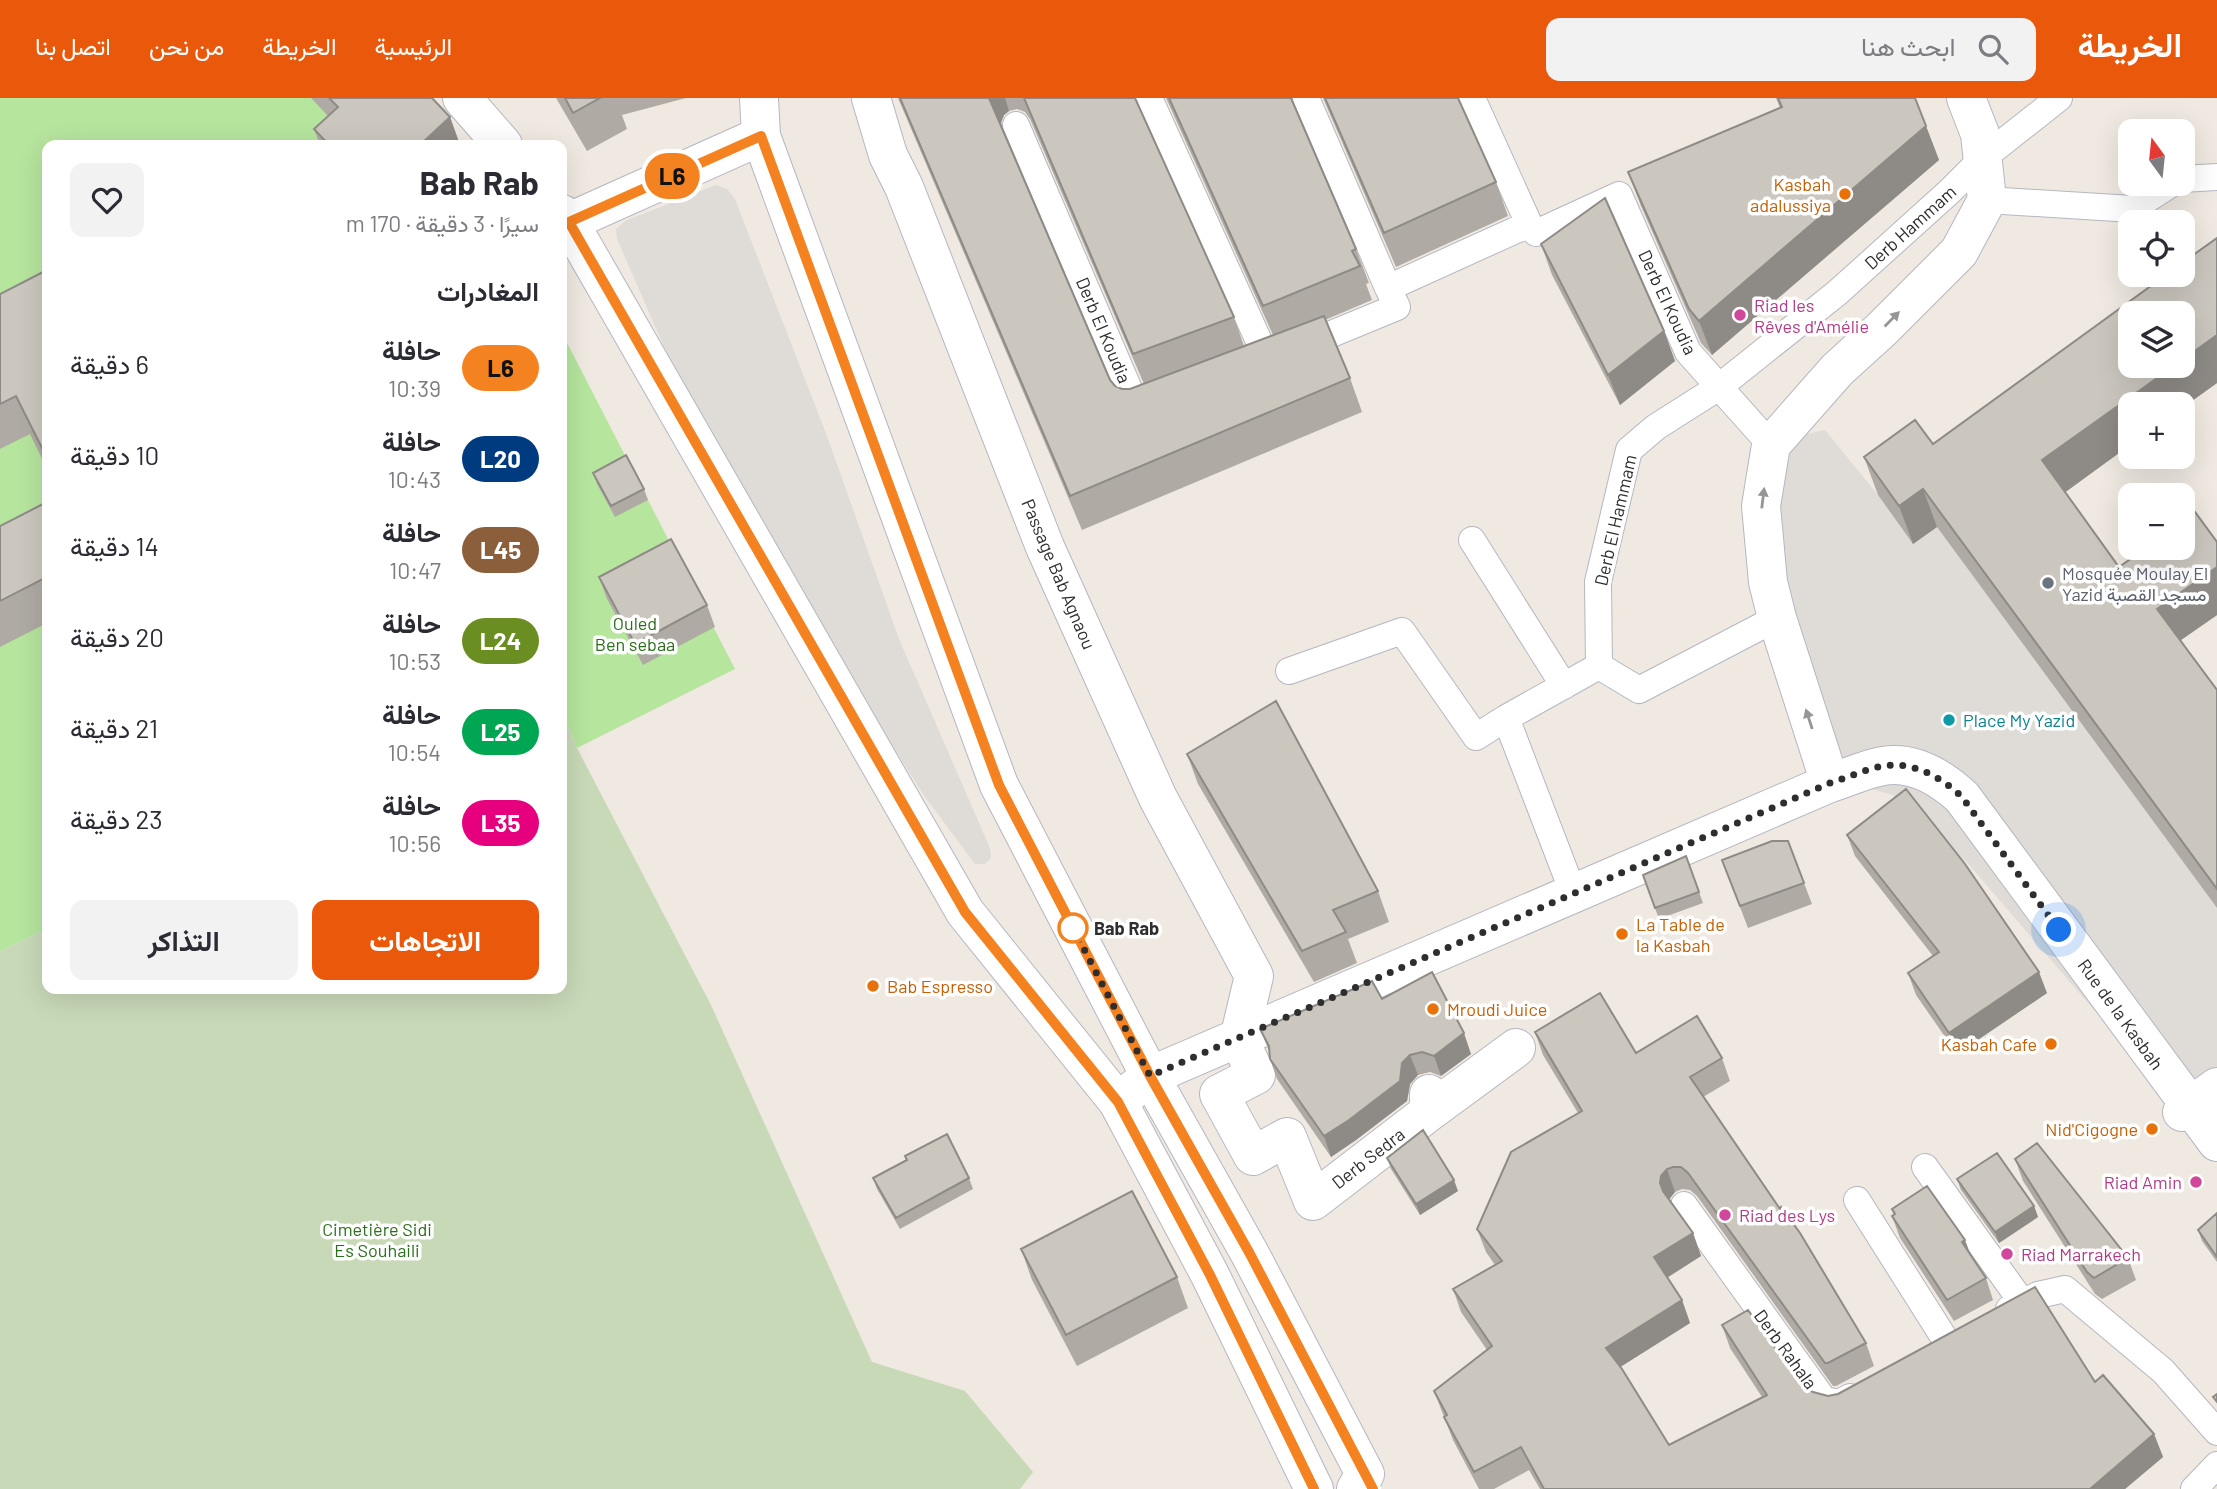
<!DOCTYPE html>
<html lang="ar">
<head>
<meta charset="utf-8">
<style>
  :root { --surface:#fff; --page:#f2f2f3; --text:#2b2b33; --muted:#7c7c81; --accent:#ea580c }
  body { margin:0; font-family:Barlow,Vazirmatn,sans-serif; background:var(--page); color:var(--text); direction:rtl; height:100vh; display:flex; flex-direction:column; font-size:26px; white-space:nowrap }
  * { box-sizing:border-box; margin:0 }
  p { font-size:23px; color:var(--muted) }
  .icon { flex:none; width:38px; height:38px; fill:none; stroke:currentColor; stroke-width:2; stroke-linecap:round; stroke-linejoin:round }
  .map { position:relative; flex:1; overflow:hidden; direction:ltr }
  .details { position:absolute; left:42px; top:42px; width:525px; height:854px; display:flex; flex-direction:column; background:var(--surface); border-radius:14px; box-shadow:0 7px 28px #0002; direction:rtl }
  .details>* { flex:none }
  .badge { padding:0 14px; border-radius:23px; font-size:24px; line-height:46px }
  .needle { width:46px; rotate:345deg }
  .fabs { position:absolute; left:2118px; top:21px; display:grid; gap:14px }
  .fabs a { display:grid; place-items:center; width:77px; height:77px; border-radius:14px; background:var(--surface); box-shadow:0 7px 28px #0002; font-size:35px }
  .you { position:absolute; width:35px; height:35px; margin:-18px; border:5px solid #fff; border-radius:50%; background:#1a73e8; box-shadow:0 0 0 10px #1a73e833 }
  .map>.badge { position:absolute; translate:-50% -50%; box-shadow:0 0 0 4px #fff }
  h2 { padding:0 28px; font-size:26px; line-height:63px }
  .round { display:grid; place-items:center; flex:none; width:74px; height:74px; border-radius:14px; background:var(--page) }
  .headline { display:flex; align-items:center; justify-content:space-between; height:119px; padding:0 28px }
  h1 { font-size:33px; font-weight:700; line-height:52px }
  .primary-button { display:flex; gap:14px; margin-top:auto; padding:14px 28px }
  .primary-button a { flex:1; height:80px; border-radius:14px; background:var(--accent); color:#fff; font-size:28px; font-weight:700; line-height:80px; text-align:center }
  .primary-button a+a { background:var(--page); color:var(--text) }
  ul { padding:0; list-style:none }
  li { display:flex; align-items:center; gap:21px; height:91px; padding:0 28px }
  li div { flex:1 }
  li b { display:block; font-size:26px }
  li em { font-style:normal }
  li .badge { min-width:77px; font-weight:700; text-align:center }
  header { display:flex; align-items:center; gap:42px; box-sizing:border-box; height:98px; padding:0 35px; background:var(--accent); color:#fff }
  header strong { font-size:33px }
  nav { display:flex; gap:38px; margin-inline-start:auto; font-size:24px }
  .search { width:490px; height:63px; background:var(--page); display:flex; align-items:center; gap:18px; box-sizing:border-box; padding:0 24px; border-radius:14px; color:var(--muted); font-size:26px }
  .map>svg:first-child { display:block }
</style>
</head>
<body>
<header>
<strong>الخريطة</strong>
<div class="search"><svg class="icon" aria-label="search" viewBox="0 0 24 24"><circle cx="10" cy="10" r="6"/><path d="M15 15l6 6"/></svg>ابحث هنا</div>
<nav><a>الرئيسية</a><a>الخريطة</a><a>من نحن</a><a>اتصل بنا</a></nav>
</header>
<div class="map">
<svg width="2217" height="1391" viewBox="0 0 2217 1391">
  <rect width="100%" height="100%" fill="#efe9e1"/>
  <!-- green -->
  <path fill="#b6e59e" d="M0 0H414L458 47H47V831L0 853Z
    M562 235 735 571 577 650 562 613Z"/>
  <!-- cemetery -->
  <path fill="#c8d9b8" d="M562 613 577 650 711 907 872 1264 965 1293 1033 1374 1020 1391H0V853L47 831V891H562Z"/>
  <!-- plaza -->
  <path fill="#dfdcd8" d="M716 87 727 91 735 101 827 338 899 541 990 750 991 760 985 766H975L925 699 853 586 750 410 664 249 617 141 616 131 625 123Z
    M1825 332 1878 397 1913 446 1937 429 2217 810V989L2182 1014 1970 768 1914 712 1892 697 1841 682 1775 482 1784 341Z"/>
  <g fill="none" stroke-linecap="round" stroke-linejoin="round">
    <!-- service casing -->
    <g stroke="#b4b7c1" stroke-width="28">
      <path id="service" d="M1149 0 1267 261
        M1306 0 1388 190
        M1472 0 1529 126
        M1016 27 1137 310 1149 305
        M2182 81 2217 79
        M1987 102 2132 111 2171 86
        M1300 249 1397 209 1388 190 1529 126 1536 135 1619 97 1688 254 1771 347
        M1472 442 1564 588
        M1599 568 1598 484 1629 352 1656 329 1719 289 1837 195 1949 94 1983 60 2059 0
        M1289 573 1402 533 1476 639 1506 620
        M1574 797 1506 620 1599 568 1639 592 1777 520
        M1925 1069 2022 1204
        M1857 1102 1948 1246
        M1684 1107 1824 1302 1839 1305 1850 1299
        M2009 1211 2038 1197 2065 1191 2163 1273 2217 1334
        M2194 1391 2217 1367"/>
    </g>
    <!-- pedestrian casing -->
    <g stroke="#b4b7c1" stroke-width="40">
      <path id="pedestrian" d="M1239 941 1256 977 1219 996 1253 1058 1287 1039 1313 1103 1429 1014V996
        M1429 1014 1516 950
        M2182 1014 2217 989"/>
    </g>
    <!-- minor casing -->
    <g stroke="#b4b7c1" stroke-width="40">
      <path id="minor" d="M871 0 888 57 904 89 1045 449 1158 700 1254 878 1239 941
        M1830 685 1777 520 1768 484 1761 408 1771 347 1837 272 1881 232 1959 154 1987 102 1980 36 1966 0"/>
    </g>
    <!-- tertiary casing -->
    <g stroke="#b4b7c1" stroke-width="40">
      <path id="tertiary" d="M1118 1004 1150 978 1830 685C1847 680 1865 671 1883 668 1913 663 1941 680 1962 699L2217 1044"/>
    </g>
    <!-- secondary casing -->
    <g stroke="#b4b7c1" stroke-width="40">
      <path id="secondary" d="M462 0 503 47
        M759 0 761 38 999 687 1150 978 1250 1156 1365 1376 1356 1391
        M562 116 569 124 965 814 1118 1004 1210 1177 1314 1391
        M569 124 761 38"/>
    </g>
    <!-- service -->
    <use href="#service" stroke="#fff" stroke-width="26"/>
    <!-- pedestrian -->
    <use href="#pedestrian" stroke="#fff" stroke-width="38"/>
    <!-- minor -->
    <use href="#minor" stroke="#fff" stroke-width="38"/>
    <!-- tertiary -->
    <use href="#tertiary" stroke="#fff" stroke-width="38"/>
    <!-- secondary -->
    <use href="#secondary" stroke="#fff" stroke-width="38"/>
  </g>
  <!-- wall -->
  <path fill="#afaba4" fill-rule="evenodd" d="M311 0H432L450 19 460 47H320L314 31 328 18Z
    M556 0H686L622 17 627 31 587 53Z
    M898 0H1135L1234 219 1244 248 1273 237 1166 0H1291L1356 151 1369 185 1366 186 1372 202 1325 222 1350 280 1362 314 1082 432ZM1017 11 1025 14 1030 21 1144 286 1130 291H1122L1115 288 1110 282 1001 26 1004 17 1009 13Z
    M1323 0H1458L1496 84 1508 118 1396 169Z
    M1776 0H1915L1939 62 1712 257 1701 245 1641 108 1628 74 1780 10Z
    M2217 140V285L2182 310V306H2130V347L2065 394 2119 469 2217 444V517L2181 542 2217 592V810L1937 429 1913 446 1878 397 1864 359 1933 346Z
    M1541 146 1664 233 1675 263 1620 307 1552 177Z
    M47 172V371L30 336 0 351V196Z
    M593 375 644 391 648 402 615 419 597 386Z
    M47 404V525L0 549V428Z
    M599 479 707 507 715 529 643 567 607 501Z
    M1187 656 1378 793 1389 824 1348 841 1357 865 1314 884 1198 686Z
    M1847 737 2047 895 1957 956 1916 897 1908 875 1933 858 1855 758Z
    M1788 743 1812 806 1748 830 1722 762Z
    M1686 758 1703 805 1659 821 1643 777Z
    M1382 901 1471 956 1441 978 1430 974 1418 977 1410 986 1407 1003 1356 1042 1331 1059 1277 981 1270 961 1269 953 1260 931Z
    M1535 934 1636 955 1722 960 1730 983 1703 999 1866 1245 1874 1268 1836 1288H1833L1697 1098 1690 1092 1682 1091 1675 1094 1669 1102 1693 1135 1701 1158 1667 1180 1682 1202 1690 1225 1620 1269 1669 1347 1762 1299 1730 1250 1722 1227 1803 1288 1813 1294 1828 1298 2095 1284 2154 1336 2163 1359 2125 1391H1540L1529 1372 1494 1391H1479L1453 1342 1434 1293 1487 1252 1461 1214 1453 1191 1495 1167 1486 1154 1477 1131 1578 1015 1543 957Z
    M1387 1060 1458 1093 1420 1117 1391 1071Z
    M2015 1061 2128 1160 2136 1182 2102 1201 2095 1196 2023 1083Z
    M873 1080H969L973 1091 900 1131 877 1091Z
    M1957 1081 2034 1108 2038 1119 1999 1145 1961 1092Z
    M1892 1111 1972 1159 1986 1180 1993 1202 1954 1223 1900 1140 1892 1118 1894 1117Z
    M2217 1115V1164L2202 1143 2198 1132Z
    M1021 1151 1177 1179 1188 1210 1077 1268 1032 1182Z"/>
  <!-- shaded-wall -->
  <path fill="#8e8b86" d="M989 0H1005L1009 13 1004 17 1001 24 1002 33Z
    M450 19 460 47H420Z
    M1926 28 1939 62 1712 257 1699 223Z
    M1664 233 1675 263 1620 307 1608 277Z
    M2217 237V285L2182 310V306H2130V347L2056 401 2042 362 2174 268H2182V262Z
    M1923 391 1937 429 1913 446 1899 408Z
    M2217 469V517L2171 549 2157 511Z
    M2039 874 2047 895 1957 956 1949 935Z
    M1464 935 1471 956 1441 978 1434 958Z
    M1410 957 1418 977 1410 986 1407 1003 1356 1042 1331 1059 1324 1038Z
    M1667 1071 1675 1094 1669 1101 1668 1108 1660 1085 1661 1078Z
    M1454 1082 1458 1093 1420 1117 1416 1106Z
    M2034 1108 2038 1119 1999 1145 1995 1134Z
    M1693 1135 1701 1158 1663 1182 1654 1159Z
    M1965 1142 1973 1163 1962 1144Z
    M1682 1202 1690 1225 1614 1273 1606 1250Z
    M2154 1336 2163 1359 2125 1391H2090Z"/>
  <!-- building -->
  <path fill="#cbc7bf" stroke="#8e8b86" stroke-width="2" d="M329 0H432L450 19 420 47H329L314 31 338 9Z
    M565 0H600L573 15Z
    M900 0H989L1110 282 1115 288 1122 291H1130L1324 218 1350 280 1070 398Z
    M1024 0H1135L1234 219 1133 256Z
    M1169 0H1291L1356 151 1352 153 1360 168 1263 208Z
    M1325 0H1458L1496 84 1384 135Z
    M1778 0H1915L1926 28 1699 223 1689 211 1628 74 1782 9Z
    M1605 100 1664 233 1608 277 1541 146Z
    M2217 140V237L2182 262V215H2130V268H2174L2042 362 2119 469 2146 450H2182V424L2195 414 2217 444V469L2157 511 2217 592V791L1923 391 1899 408 1864 359 1915 322 1933 346 2166 177H2182V165Z
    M47 172V360L16 298 0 306V196Z
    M626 357 644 391 611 408 593 375Z
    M47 404V479L0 503V428Z
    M671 441 707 507 635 546 599 479Z
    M1276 603 1378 793 1333 812 1346 834 1302 853 1187 656Z
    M1906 691 1965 766 2039 874 1949 935 1908 875 1939 854 1847 737Z
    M1772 743H1788L1804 785 1740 808 1722 762Z
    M1686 758 1699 794 1655 810 1643 777Z
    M1432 874 1464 935 1434 958 1422 954 1410 957 1402 965 1400 983 1349 1022 1324 1038 1270 961 1269 948 1260 931 1372 883 1382 901Z
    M1600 895 1636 955 1697 918 1722 960 1690 979 1780 1111 1781 1109 1800 1135 1866 1245 1828 1265H1825L1688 1075 1681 1069H1673L1667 1071 1661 1078 1660 1085 1663 1093 1693 1135 1654 1159 1682 1202 1606 1250 1622 1271 1669 1347 1767 1297 1722 1227 1748 1212 1803 1288 1813 1294 1828 1298 1838 1296 2035 1189 2095 1284 2103 1277 2154 1336 2090 1391H1544L1521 1349 1474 1374 1444 1319 1447 1317 1434 1293 1492 1248 1453 1191 1502 1163 1477 1131 1511 1054 1582 1013 1535 934Z
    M1423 1032 1454 1082 1416 1106 1387 1060Z
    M947 1036 969 1080 896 1120 873 1080 907 1062 905 1058Z
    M2037 1045 2128 1160 2094 1180 2087 1174 2015 1061Z
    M1997 1055 2034 1108 1995 1134 1957 1081Z
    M1927 1088 1965 1142 1962 1144 1986 1180 1947 1202 1892 1118 1895 1116 1892 1111Z
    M1132 1093 1177 1179 1066 1237 1021 1151Z
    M2217 1115V1159L2198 1132Z
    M2217 1296V1304L2213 1299Z"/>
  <!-- one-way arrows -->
  <defs><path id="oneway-solid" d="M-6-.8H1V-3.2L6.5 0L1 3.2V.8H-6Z" transform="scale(1.75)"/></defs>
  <g fill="#969696">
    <use href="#oneway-solid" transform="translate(1892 221) rotate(-45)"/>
    <use href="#oneway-solid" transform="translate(1763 400) rotate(-83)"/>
    <use href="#oneway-solid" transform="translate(1809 621) rotate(-108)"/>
  </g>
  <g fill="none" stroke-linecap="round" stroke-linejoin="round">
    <!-- line casing -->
    <g stroke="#fff" stroke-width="16">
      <path id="line" d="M1314 1391 1210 1177 1118 1004 965 814 569 124 761 38 999 687 1150 978 1250 1156 1373 1391"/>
    </g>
    <!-- line -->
    <use href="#line" stroke="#f58220" stroke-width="10"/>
    <!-- walk -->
    <path stroke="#2e2e2e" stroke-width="7" stroke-dasharray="0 12.6" d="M1073 830 1150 978 1830 685C1847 680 1865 671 1883 668 1913 663 1941 679 1962 699L2059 832"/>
  </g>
  <!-- markers -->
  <g fill="#e8710a" stroke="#fff" stroke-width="2.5">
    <circle cx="1845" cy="96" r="7"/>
    <circle cx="1622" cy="836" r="7"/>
    <circle cx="873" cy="888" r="7"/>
    <circle cx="1433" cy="911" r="7"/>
    <circle cx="2051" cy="946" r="7"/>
    <circle cx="2152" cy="1031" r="7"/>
  </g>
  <g fill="#d1479c" stroke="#fff" stroke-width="2.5">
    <circle cx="1740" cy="217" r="7"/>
    <circle cx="2196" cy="1084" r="7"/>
    <circle cx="1725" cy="1117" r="7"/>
    <circle cx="2007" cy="1156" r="7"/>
  </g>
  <circle fill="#6b7280" stroke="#fff" stroke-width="2.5" cx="2048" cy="485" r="7"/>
  <circle fill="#0f9aa8" stroke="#fff" stroke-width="2.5" cx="1949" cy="622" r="7"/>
  <circle fill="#fff" stroke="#f58220" stroke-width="3.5" cx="1073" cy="830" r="14"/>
  <g text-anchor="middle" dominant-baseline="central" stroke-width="7" stroke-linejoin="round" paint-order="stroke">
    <!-- food labels -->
    <g font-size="18" fill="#c56008" stroke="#fff" text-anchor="end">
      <text x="1831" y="86">Kasbah<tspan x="1831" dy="21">adalussiya</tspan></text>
      <text x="1636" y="826" text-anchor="start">La Table de<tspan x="1636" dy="21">la Kasbah</tspan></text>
      <text x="887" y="888" text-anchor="start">Bab Espresso</text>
      <text x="1447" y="911" text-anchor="start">Mroudi Juice</text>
      <text x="2037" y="946">Kasbah Cafe</text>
      <text x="2138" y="1031">Nid'Cigogne</text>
    </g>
    <!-- street labels -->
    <g font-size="18" fill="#2e2e2e" stroke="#fff">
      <text transform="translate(1910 129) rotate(-42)">Derb Hammam</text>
      <text transform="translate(1668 204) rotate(65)">Derb El Koudia</text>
      <text transform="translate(1104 232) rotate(67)">Derb El Koudia</text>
      <text transform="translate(1615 422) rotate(-77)">Derb El Hammam</text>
      <text transform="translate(1059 476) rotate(67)">Passage Bab Agnaou</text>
      <text transform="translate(2121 916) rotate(54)">Rue de la Kasbah</text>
      <text transform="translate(1368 1060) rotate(-38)">Derb Sedra</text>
      <text transform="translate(1786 1251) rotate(54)">Derb Rahala</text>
    </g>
    <!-- hotel labels -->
    <g font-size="18" fill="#b23c85" stroke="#fff" text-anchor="start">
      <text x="1754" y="207">Riad les<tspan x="1754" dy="21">Rêves d'Amélie</tspan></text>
      <text x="2182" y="1084" text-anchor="end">Riad Amin</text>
      <text x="1739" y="1117">Riad des Lys</text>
      <text x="2021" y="1156">Riad Marrakech</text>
    </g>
    <!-- worship labels -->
    <g font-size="18" fill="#5b616d" stroke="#fff" text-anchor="start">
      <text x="2062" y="475">Mosquée Moulay El<tspan x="2062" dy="21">Yazid مسجد القصبة</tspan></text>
    </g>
    <!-- park labels -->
    <g font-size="18" fill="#2c6e1b" stroke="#fff">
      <text x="635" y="525">Ouled<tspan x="635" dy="21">Ben sebaa</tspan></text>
      <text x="377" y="1131">Cimetière Sidi<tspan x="377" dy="21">Es Souhaili</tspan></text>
    </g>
    <!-- culture labels -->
    <g font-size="18" fill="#0d838f" stroke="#fff" text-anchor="start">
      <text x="1963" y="622">Place My Yazid</text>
    </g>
    <!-- stop labels -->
    <g font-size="18" font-weight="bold" fill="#2e2e2e" stroke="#fff" text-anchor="start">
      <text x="1094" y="830">Bab Rab</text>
    </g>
  </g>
</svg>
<div class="fabs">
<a><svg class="needle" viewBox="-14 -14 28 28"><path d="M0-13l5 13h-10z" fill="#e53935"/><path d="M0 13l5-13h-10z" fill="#7c7c81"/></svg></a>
<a><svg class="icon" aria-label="locate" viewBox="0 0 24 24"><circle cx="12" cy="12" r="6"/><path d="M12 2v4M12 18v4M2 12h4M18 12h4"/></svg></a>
<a><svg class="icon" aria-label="layers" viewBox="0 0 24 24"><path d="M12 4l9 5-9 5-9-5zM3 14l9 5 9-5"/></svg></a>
<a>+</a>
<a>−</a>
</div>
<div class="you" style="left:2059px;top:832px"></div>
<b class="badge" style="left:672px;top:78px;background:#f58220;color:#111">L6</b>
<section class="details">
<div class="headline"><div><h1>Bab Rab</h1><p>سيرًا · 3 دقيقة · 170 m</p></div><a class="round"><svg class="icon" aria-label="heart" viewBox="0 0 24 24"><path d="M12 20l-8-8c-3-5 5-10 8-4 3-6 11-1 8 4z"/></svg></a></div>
<h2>المغادرات</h2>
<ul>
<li><span class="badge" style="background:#f58220;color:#111">L6</span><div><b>حافلة</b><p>10:39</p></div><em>6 دقيقة</em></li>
<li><span class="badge" style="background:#003b80;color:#fff">L20</span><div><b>حافلة</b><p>10:43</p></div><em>10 دقيقة</em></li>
<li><span class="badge" style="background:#8b5e3c;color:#fff">L45</span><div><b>حافلة</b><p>10:47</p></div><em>14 دقيقة</em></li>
<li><span class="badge" style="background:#6b8e23;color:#fff">L24</span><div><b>حافلة</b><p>10:53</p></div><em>20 دقيقة</em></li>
<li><span class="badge" style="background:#00a651;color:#fff">L25</span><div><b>حافلة</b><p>10:54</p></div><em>21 دقيقة</em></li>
<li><span class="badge" style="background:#e6007e;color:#fff">L35</span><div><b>حافلة</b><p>10:56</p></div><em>23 دقيقة</em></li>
</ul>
<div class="primary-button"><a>الاتجاهات</a><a>التذاكر</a></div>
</section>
</div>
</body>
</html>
